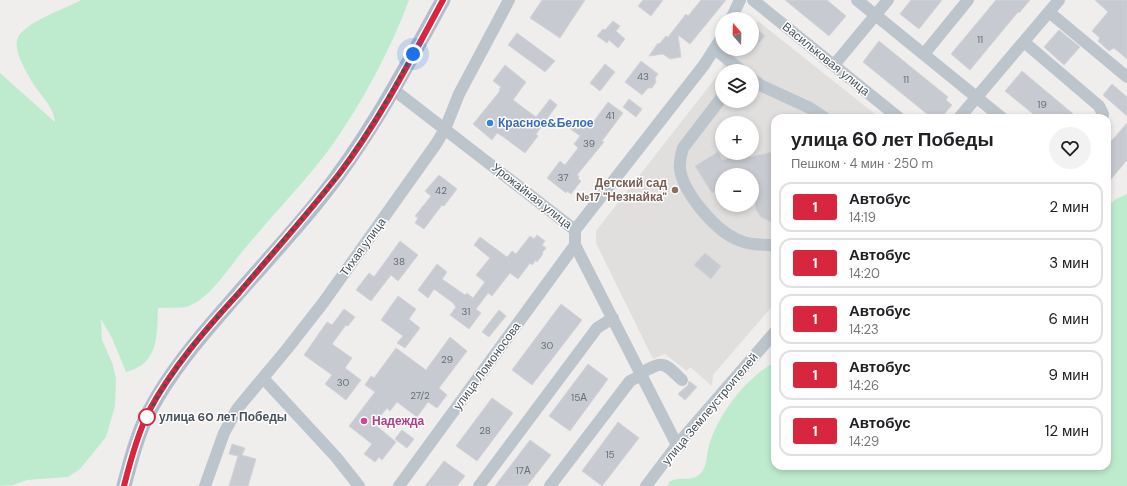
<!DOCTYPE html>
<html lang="ru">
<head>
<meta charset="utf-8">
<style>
  :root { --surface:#fff; --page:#f2f2f2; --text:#202124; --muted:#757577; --line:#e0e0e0 }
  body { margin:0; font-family:"DM Sans",sans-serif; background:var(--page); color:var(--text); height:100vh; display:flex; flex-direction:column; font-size:15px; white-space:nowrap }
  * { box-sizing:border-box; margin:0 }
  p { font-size:13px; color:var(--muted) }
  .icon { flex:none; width:22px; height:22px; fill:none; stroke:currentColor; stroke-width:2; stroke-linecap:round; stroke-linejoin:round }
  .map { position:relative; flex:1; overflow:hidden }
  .drawer { position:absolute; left:771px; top:114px; width:340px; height:356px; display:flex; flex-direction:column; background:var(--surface); border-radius:12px; box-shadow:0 2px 6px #0003 }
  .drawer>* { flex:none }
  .badge { padding:0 8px; border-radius:3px; font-size:14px; line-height:26px }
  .needle { width:26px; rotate:340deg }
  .controls { position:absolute; left:715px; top:12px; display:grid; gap:8px }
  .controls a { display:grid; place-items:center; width:44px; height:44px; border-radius:50%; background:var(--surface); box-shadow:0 2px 6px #0003; font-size:20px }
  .you { position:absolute; width:20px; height:20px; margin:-10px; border:3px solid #fff; border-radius:50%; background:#1a73e8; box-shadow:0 0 0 6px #1a73e833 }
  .map>.badge { position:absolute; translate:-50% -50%; box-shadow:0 0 0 2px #fff }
  .round { display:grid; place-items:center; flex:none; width:42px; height:42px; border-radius:21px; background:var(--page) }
  .overview { display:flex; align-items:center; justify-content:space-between; height:68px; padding:0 20px }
  h1 { font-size:19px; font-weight:700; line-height:30px }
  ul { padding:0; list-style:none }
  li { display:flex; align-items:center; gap:12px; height:50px; margin:0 8px 6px; padding:0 12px; border:2px solid var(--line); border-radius:12px }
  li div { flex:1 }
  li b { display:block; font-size:15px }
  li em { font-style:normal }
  li .badge { min-width:44px; font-weight:700; text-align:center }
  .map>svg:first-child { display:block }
</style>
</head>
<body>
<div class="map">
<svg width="1127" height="486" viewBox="0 0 1127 486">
  <rect width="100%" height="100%" fill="#f0eded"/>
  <!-- education -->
  <path fill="#e1dede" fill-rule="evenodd" d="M758 21 880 118H775V303L713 375 712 386 690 367 687 371 665 354 653 359 596 243V231L721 71 723 63 735 49H752V28ZM722 71H752V101H722ZM722 123H752V153H722ZM722 175H752V205H722Z"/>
  <!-- green -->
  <path fill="#beebcd" d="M81 0H409C390 51 364 99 333 144 307 180 275 212 247 246 231 264 211 298 189 306 181 309 167 307 158 308 157 335 159 364 126 372L112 338 101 319 102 340 113 365 116 379 115 406 106 437 80 469 68 477 27 480 13 485 0 486V73L55 122C53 107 44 99 36 88 29 77 14 53 17 40 22 22 66 9 81 0Z
    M1127 194V486H668L669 482C680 475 690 483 700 474 708 467 706 452 710 442 720 412 747 377 775 362V466H1107V207L1116 199Z"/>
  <!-- building -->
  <path fill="#c7cad0" stroke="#d1d4d8" d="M542 0H585L560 38 530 18Z
    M643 0H663L651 16 638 6Z
    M701 0H726L690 44 678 35 681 57 670 59 663 54 649 56 658 43 659 44 666 36 668 37 686 14 688 16Z
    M785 0H827L846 16 829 36Z
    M911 0H942L919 29 900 14Z
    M996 0H1030L1019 13 1018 12 970 70 951 54Z
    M1095 0H1127V59L1114 48 1109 51 1098 41 1100 38 1092 31 1108 12Z
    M613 21 620 26 616 31 625 39 618 48 609 40 607 43 597 36 603 29 605 30Z
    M757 29 765 36 752 51V35Z
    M1059 30 1080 47 1064 65 1044 47Z
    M517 33 555 61 545 72 508 45Z
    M879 41 948 97 946 100 952 105 941 118H932L863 62Z
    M641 61 658 74 655 78 656 82 652 88H648L642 95 625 82Z
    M605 64 615 72 600 91 590 83Z
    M505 65 526 82 513 100 536 117 550 99 557 105 536 134 538 136 525 153 502 136 497 133 492 140 473 124 500 91 499 90 501 87 493 81Z
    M1022 71 1078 118H1038L1005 91Z
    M1112 84 1127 97V116L1103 95Z
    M629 99 642 109 636 117 623 107Z
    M608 102 623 113 602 141 604 142 577 175 579 176 578 178 581 181 571 194 567 191 566 193 547 178 560 161 565 165 578 148 574 144 580 136 568 127 575 118 589 128Z
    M1127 123V160L1107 184V146Z
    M775 151V224L761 217 756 210 754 195 752 194V175H722V199L715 191 712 193 695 166 718 152 722 160 737 157 742 159 746 154 751 157Z
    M439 175 457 189 444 206 442 205 424 229 415 223 418 218 415 216 431 196 425 191Z
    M537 235 545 241 542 245 546 248 542 253 543 254 537 262 536 260 532 265 530 263 518 279 510 273 492 296 488 293 476 309 481 313 469 329 450 315 456 307 453 303 434 289 428 298 418 290 437 264 447 272 442 279 465 295 467 293 473 298 485 282 476 275 490 258 474 245 480 237 507 257 512 251 516 254 530 236 534 239Z
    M400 241 418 255 398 281 391 275 371 301 356 290 369 273 374 277Z
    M705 253 721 266 711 279 694 265Z
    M398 296 416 309 409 319 420 328 405 348 397 343 403 336 381 320Z
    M561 304 582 320 532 385 512 370Z
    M344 309 355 317 348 326 346 325 332 344 352 358 345 368 361 380 346 400 325 384 332 375 304 355 327 322 332 325Z
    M499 310 506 316 489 337 482 332Z
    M450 337 467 351 439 388 447 395 437 408 428 402 417 417 397 402 390 411 387 408 374 424 396 442 382 460 379 457 375 462 364 454 372 444 349 426 375 392 365 385 371 376 374 378 396 348 426 370Z
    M588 364 608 379 570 431 549 416Z
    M689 381 697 387 685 400 678 394 688 385Z
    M492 398 513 413 477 461 456 446Z
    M618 422 639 438 602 486 582 471Z
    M402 430 414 439 407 448 395 439Z
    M530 440 551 455 527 486H495Z
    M232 444 245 448 242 455 256 459 248 486H229L238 456 229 454Z
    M444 461 465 476 457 486H425Z"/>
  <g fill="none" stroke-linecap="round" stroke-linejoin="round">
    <!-- minor -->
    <path stroke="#bcc5cc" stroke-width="12" d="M753 0 899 118
      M857 0 1002 118
      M1049 12 1127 77
      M731 19 740 0
      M1024 42 1099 106 1103 114 1102 118
      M715 49 742 71
      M924 54 968 0
      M834 65 888 0
      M752 79 762 86 810 108 825 118
      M394 90 575 230V245L677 445
      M722 97 683 148C681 155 679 161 680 169 683 192 714 229 736 239 748 245 762 245 775 245
      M959 118 1059 0
      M575 230 704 65 722 37
      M641 373C664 360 663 362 682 380
      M263 378 336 457 359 486
      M205 486 224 433 237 409 287 349 323 303 436 144 445 129 459 94 509 0
      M399 486 575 245
      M479 486 597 328 613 318
      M550 486 630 381 642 375
      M646 486 677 445 775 332"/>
    <!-- major -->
    <path stroke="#aebecb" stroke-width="15" d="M124 486C130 463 138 432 149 412 170 372 199 338 228 305 258 270 290 236 319 200 369 138 405 69 443 0"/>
  </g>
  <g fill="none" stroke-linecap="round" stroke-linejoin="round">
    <!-- line casing -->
    <g stroke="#fff" stroke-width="9">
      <path id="line" d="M124 486C130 462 138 433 149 411 172 368 205 330 238 294 272 254 307 215 339 174 380 120 411 59 443 0"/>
    </g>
    <!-- line -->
    <use href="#line" stroke="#d7263d" stroke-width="6"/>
    <!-- walk -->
    <path stroke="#475159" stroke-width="4" stroke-dasharray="0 7.2" d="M147 417 159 394 190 349 318 200 341 172 376 119 413 54"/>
  </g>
  <!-- markers -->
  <circle fill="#3f7fe0" stroke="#fff" stroke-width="1.5" cx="490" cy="123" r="4"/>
  <circle fill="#8d6e63" stroke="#fff" stroke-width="1.5" cx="675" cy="190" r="4"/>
  <circle fill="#fff" stroke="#d7263d" stroke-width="2" cx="147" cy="417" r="8"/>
  <circle fill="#d1479c" stroke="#fff" stroke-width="1.5" cx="364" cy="421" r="4"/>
  <g text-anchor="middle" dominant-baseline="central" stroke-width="3" stroke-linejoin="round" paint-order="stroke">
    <!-- number labels -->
    <g font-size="10" fill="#676f77">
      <text x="980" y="39">11</text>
      <text x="643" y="76">43</text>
      <text x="906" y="79">11</text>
      <text x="1042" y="104">19</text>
      <text x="610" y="115">41</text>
      <text x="589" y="143">39</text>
      <text x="563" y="177">37</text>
      <text x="441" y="190">42</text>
      <text x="399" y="261">38</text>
      <text x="466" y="311">31</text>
      <text x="547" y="345">30</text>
      <text x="447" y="359">29</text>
      <text x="343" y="382">30</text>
      <text x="420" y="395">27/2</text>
      <text x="579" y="397">15А</text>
      <text x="485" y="430">28</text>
      <text x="610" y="454">15</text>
      <text x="523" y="470">17А</text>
    </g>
    <!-- street labels -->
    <g font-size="12" fill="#475159" stroke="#fff">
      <text transform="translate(826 59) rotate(39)">Васильковая улица</text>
      <text transform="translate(532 196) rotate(38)">Урожайная улица</text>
      <text transform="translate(363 247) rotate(-54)">Тихая улица</text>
      <text transform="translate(487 366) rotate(-54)">улица Ломоносова</text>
      <text transform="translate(710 409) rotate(-50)">улица Землеустроителей</text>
    </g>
    <!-- shop labels -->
    <g font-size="12" font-weight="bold" fill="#366cbe" stroke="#fff" text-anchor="start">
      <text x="498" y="123">Красное&amp;Белое</text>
    </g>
    <!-- education labels -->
    <g font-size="12" font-weight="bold" fill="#785e54" stroke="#fff" text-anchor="end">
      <text x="667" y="183">Детский сад<tspan x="667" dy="14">№17 "Незнайка"</tspan></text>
    </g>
    <!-- stop labels -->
    <g font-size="12" font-weight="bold" fill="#475159" stroke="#fff" text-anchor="start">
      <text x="159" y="417">улица 60 лет Победы</text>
    </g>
    <!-- hotel labels -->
    <g font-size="12" font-weight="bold" fill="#b23c85" stroke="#fff" text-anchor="start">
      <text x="372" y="421">Надежда</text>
    </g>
  </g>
</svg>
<div class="controls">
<a><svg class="needle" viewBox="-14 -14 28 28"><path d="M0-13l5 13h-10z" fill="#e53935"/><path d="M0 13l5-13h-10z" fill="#757577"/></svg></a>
<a><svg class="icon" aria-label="layers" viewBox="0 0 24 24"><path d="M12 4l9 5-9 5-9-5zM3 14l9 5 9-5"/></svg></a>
<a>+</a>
<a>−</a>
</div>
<div class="you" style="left:413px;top:54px"></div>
<section class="drawer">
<div class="overview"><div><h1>улица 60 лет Победы</h1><p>Пешком · 4 мин · 250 m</p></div><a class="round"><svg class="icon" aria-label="heart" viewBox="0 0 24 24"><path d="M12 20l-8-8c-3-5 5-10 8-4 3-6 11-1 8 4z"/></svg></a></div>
<ul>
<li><span class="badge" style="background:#d7263d;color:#fff">1</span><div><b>Автобус</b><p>14:19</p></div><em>2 мин</em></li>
<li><span class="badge" style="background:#d7263d;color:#fff">1</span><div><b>Автобус</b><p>14:20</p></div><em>3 мин</em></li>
<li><span class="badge" style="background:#d7263d;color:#fff">1</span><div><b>Автобус</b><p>14:23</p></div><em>6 мин</em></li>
<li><span class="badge" style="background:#d7263d;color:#fff">1</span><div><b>Автобус</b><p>14:26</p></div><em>9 мин</em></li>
<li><span class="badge" style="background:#d7263d;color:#fff">1</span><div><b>Автобус</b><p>14:29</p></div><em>12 мин</em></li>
</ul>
</section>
</div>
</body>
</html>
